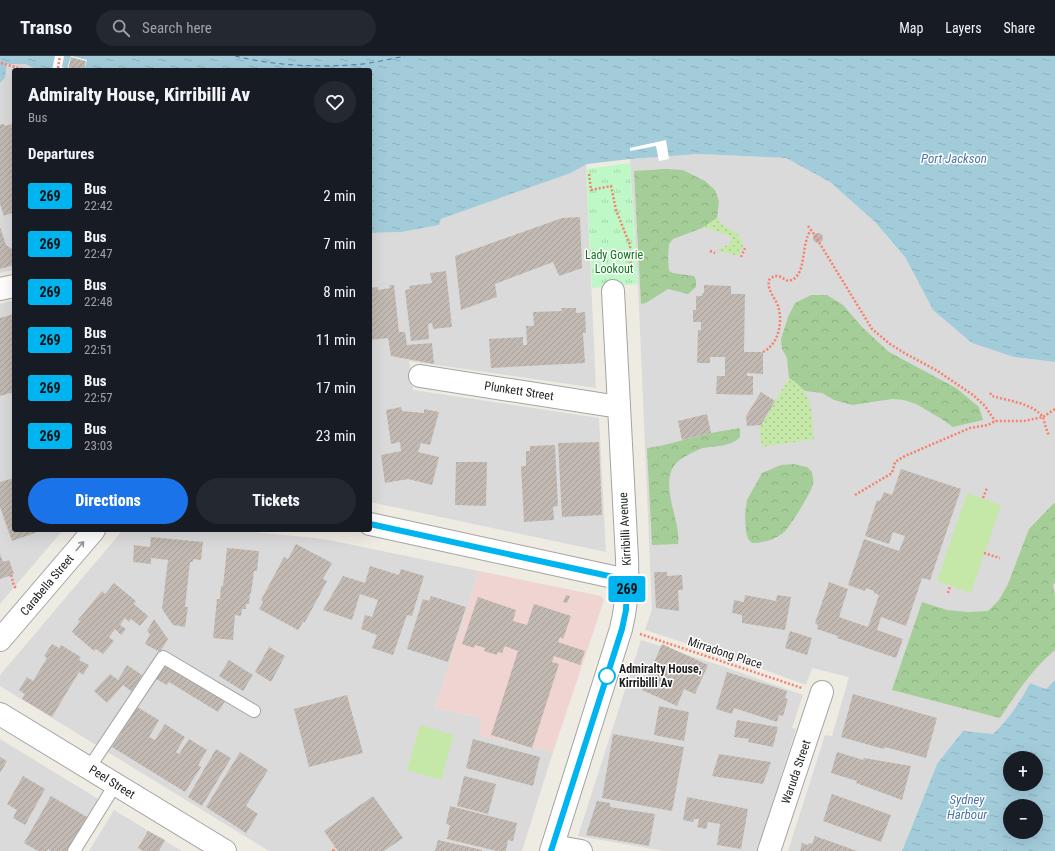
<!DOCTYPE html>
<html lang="en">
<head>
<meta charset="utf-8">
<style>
  :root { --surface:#171b24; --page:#242831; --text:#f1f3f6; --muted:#9ea1a6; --line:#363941; --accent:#1a73e8 }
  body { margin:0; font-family:"Roboto Condensed",sans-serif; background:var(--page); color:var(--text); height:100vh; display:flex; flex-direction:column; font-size:15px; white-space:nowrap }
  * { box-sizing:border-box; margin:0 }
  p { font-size:13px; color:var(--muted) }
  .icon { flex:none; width:22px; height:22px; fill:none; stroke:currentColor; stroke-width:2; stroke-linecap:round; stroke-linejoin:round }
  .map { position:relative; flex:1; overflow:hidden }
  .drawer { position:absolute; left:12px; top:12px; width:360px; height:464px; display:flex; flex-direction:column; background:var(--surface); border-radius:4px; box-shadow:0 4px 16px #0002 }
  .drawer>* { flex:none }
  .badge { padding:0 8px; border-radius:3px; font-size:14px; line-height:26px }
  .fabs { position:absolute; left:1003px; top:695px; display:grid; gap:8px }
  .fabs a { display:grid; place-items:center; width:40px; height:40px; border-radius:50%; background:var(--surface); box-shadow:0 4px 16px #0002; font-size:20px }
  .map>.badge { position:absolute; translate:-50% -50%; box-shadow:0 0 0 2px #fff }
  h2 { padding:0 16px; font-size:15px; line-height:36px }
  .round { display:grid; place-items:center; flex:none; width:42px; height:42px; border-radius:21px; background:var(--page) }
  .summary { display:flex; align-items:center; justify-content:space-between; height:68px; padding:0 16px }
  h1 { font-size:19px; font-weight:800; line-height:30px }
  .action { display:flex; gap:8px; margin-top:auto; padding:8px 16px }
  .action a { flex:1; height:46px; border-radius:24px; background:var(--accent); color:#fff; font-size:16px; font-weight:800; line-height:46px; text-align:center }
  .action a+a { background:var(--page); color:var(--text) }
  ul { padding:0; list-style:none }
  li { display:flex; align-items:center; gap:12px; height:48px; padding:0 16px }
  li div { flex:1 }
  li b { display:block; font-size:15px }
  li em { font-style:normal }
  li .badge { min-width:44px; font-weight:700; text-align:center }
  header { display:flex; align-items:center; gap:24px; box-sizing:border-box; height:56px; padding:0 20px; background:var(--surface); border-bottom:1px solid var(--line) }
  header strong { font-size:19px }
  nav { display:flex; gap:22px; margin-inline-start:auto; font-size:14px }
  .search { width:280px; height:36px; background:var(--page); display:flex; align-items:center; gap:10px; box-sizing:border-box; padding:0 14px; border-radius:22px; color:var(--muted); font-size:15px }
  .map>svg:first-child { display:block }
</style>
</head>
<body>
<header>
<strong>Transo</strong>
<div class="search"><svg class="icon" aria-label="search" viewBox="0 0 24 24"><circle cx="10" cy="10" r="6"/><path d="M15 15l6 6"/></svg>Search here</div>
<nav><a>Map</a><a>Layers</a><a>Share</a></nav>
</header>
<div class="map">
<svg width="1055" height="795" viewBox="0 0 1055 795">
  <defs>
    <pattern id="forest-crowns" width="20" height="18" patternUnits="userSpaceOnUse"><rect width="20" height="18" fill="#a5cd98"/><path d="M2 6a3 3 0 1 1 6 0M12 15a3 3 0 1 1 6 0" fill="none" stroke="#8eb083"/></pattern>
    <pattern id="park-tufts" width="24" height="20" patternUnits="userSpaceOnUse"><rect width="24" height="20" fill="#bff8c7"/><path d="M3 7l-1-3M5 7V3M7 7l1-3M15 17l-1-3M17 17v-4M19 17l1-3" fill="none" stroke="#a4d4aa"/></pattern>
    <pattern id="garden-dots" width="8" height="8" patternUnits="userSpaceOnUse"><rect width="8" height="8" fill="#c5e8a9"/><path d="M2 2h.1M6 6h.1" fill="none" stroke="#a9c791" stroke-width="1.8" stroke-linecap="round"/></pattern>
    <pattern id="water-ripples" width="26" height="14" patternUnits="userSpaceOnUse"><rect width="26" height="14" fill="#a3ccdb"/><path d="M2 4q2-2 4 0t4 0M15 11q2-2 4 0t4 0" fill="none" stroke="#8cafbc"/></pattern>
    <pattern id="building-hatch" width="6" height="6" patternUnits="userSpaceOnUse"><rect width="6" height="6" fill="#c2bab2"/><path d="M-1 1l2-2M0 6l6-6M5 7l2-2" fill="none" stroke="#a69f99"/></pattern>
  </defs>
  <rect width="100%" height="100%" fill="#eeebe3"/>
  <!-- residential -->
  <path fill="#dbdada" d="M7 8H26L37 14H14V214L0 217V27L5 22Z
    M699 98 786 102 830 126 875 166 905 201 933 254 1014 301 1055 306V624L1046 633 1030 627 1018 650 1002 670 993 678 937 708 902 795H788L825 679 832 680 849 621 812 612 806 629 735 603 645 574 652 553 638 228 630 103Z
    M587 108 586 114 596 332 409 305 413 334 599 362 606 496 370 446V177L402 176 439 169 441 163 571 117Z
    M14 244V474H63L0 548V248Z
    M123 474H234L324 483 479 515 435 652 483 662 479 679 553 696 522 795H269L0 630V619Z
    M641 584 725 611 803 639 792 672 796 673 757 795H664L578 780Z
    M0 683 100 744 68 795H0Z
    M114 754 182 795H89Z"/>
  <!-- commercial -->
  <path fill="#efd4d2" d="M479 515 601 540 604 544 553 696 478 679 483 662 435 652Z"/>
  <!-- grass -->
  <path fill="#c5e8a9" d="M967 437 1001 449 971 537 937 525Z
    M420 669 454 679 441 724 407 714Z"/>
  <!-- forest -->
  <path fill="url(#forest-crowns)" d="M665 113 683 114 705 125 715 134 719 145 717 162 702 172 673 183 669 188 668 202 669 215 673 217 694 220 696 224V231L688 238 668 233 646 247 641 248 634 115Z
    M811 239H827L843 249 862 271 889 296 956 332 979 351 983 364 953 371 940 362 916 348 904 344 892 343 852 349 834 344 822 337 805 335 789 322 787 302 782 293 781 283 788 261 795 247Z
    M740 372V381C730 392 713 389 700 393 695 395 690 398 686 400 651 417 682 462 678 488L652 489 647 392 660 390 711 377Z
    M793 408 807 411 812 416C812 419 814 424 813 428 811 437 789 473 782 478 773 484 763 487 752 487L748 483 746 475 745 458 747 444 762 417 781 409Z
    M1055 447V526L1053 529 1055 541V594C1032 613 1016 638 1000 662L892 634 922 546 947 554 968 556 988 555 999 544 1008 528 1029 473 1052 449Z"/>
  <!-- park -->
  <path fill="url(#park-tufts)" d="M630 107 638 228 592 232 586 113Z"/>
  <!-- garden -->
  <path fill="url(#garden-dots)" d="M717 162 724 170 735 176 739 179 743 189 739 200 716 194 730 188 731 183 730 180 707 172H702Z
    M789 322C815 338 811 356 814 383L762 391 759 372Z"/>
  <!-- water -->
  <path fill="url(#water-ripples)" fill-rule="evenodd" d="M0 0H1055V306L1014 301 972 287 933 254 905 201 875 166 830 126 786 102 699 98 630 103 587 108 571 117 441 163 439 169 402 176 370 177V14H37L26 8H7L5 22 0 27Z
    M1055 624V795H902L937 708 963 675 993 678C1009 663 1020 646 1030 627L1046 633ZM1010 702H1036V728H1010ZM1010 750H1036V776H1010Z"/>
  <!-- pier -->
  <path fill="#fff" d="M55 0H64L62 11 67 13 71 0 87 4 84 14H52Z
    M666 84 669 103 659 105 656 90 630 95V92Z"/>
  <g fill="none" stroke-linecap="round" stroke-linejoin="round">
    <!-- ferry -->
    <path stroke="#4b76ab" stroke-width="1" stroke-dasharray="5 4" stroke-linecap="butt" d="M235 0C276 10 321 12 363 8 377 6 391 3 405 0"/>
  </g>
  <!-- building -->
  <path fill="url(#building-hatch)" d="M71 1 86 5 84 14H68Z
    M14 67V156L4 160 0 148V69L3 68 6 70Z
    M580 161 582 212 559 220 553 206 495 228 497 241 461 254 455 200 562 162Z
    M0 171 6 189 12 193 14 201V209L0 213Z
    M813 182a5 5 0 1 1 10 0a5 5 0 1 1-10 0Z
    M446 215 452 271 433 273 432 267 428 268 429 283 411 285 405 234 410 233 409 230 432 227 430 217Z
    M389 229H394L399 276H405L407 289 432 287 434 308 391 300 388 282 370 284V232L378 231V234L390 232Z
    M704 229 731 230V238H745L744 296H763V318L747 317V320H753V339L716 338 717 320H725V301H710V307H697L698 274H701V266H693V254H696V240H702L703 237H704Z
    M561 252H576V257L585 256 586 277H583L585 307 491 312 489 283 523 281V289H527L526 270H534L533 256 562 255Z
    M14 258V329L13 330 14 336 0 340V262Z
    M761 336 775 345 761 369 747 370 746 360Z
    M401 351 402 355 424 357V353L439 356 430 389 421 387 418 396 439 401 432 429 408 423 385 427 381 399 401 395 400 386 391 388 386 354Z
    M707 358 711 377 682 384 678 365Z
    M599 386 602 459 562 461 558 387Z
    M555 389 558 450 553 451 554 464 524 466 521 410H526V395H530V390Z
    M456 406H487L486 450 455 449Z
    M901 413 961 433 930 524 922 522 906 570 881 561 877 574 903 583 896 602 837 582 838 580 817 573 818 569 815 567 829 526 848 533 839 561 868 571 879 539 874 537V535L866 532 865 535 848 529 864 483 899 495 905 480 893 476 889 488 865 480 877 444 880 445 884 436 892 439Z
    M14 422V474H43L12 485 0 451V426Z
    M151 481 203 486 201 504 193 503V506H190L185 551H188L185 571 173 569 162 553 168 504 151 502V508L133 506 134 489 150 491Z
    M296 488 332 507 323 523 327 525 305 566H303L298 574 259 553 263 546 261 544 284 501 288 503Z
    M227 492 259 495 257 515H254L251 538 250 537 249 548H246V553H242L241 560 235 559 233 584 213 582 217 543H220L221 530H223Z
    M0 498 3 506 9 504 14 518 0 523Z
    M370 510 399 519 401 513 424 520 412 560 407 559 393 599 372 592 377 579 361 573 365 559 372 561 378 544 360 538 352 564 323 554 343 520 365 527Z
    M654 516H667V520L682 519 683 534H678L679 555 656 552Z
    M114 527 136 545 134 548 148 560 140 570 131 563 129 566 125 562 120 569 126 573 121 579 115 573 109 581 114 585 103 598 96 593 94 595 72 576 80 565 78 564 102 535 105 538Z
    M566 539 570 540 567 547 563 546Z
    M745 539 776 545 777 539 791 541 785 574 742 567V559L732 557 734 544 744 546Z
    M431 540 466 551 448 606 407 593 423 543 429 545Z
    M478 541 516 554 513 565 527 569 534 548 571 560 563 583 560 581 558 586 585 595 580 609 554 600 552 606 559 608 532 692 491 679 518 595 505 590 502 597 498 596 497 599 484 595 485 592 475 589 474 592 462 588Z
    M154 563 168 583 160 596 145 588 150 578 147 575Z
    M790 575 812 582 807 599 785 592Z
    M52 588 59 592 61 589 81 601 79 604 89 609 83 619 79 616 52 661 22 643 25 638 19 634 27 621 33 625 47 602 44 600Z
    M662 588 708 609 695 638 684 633 677 650 642 634Z
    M269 591 285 600 271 626 255 616Z
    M229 604 253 619 243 635 219 620Z
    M163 606 227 642 218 656 169 626 167 629 154 622Z
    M127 609 142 619 132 636 123 629 107 647 94 635 110 618 118 624Z
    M727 616 787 635 785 642 788 643 783 660 779 659 777 666 734 652 732 658 716 653Z
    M853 638 937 662 926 702 885 691 884 693 841 681Z
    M347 639 363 697 309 711 294 653Z
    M659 650 689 656 684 685 654 679Z
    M137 651 159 664 149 681 155 684 165 668 185 681 176 696 179 698 189 683 207 694 198 709 201 711 185 736 112 691Z
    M737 664 778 671 773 691 748 686 749 683 734 681Z
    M613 678 684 691 672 755 602 742Z
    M473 683 540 701 533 730 466 712Z
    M216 693 231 702 202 750 188 741Z
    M240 696 268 714 246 750 258 758 246 777 206 751Z
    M837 696 863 704 864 702 911 710 902 744 856 727 857 725 831 717Z
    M719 698 771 706 763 728 712 720Z
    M0 701 7 705 0 717Z
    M23 720 45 733 25 769 13 762 17 754 7 748Z
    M464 720 496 728 488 758 457 750Z
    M832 738 891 759 881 786 823 765Z
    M51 740 87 761 68 795H51L48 793 47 795H38L24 787Z
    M373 740 403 782 384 795H338L324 775Z
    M687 741 748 753 741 793 717 789 720 768 708 766 706 773 697 771 699 763H694L693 766 683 764Z
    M597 745 610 747V751L655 758 649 790 586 779Z
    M450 750 517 767 513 785 508 784 506 795H497L447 783 450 769 446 768Z
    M148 775 165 784 159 795H143L138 792Z
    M815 780 857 795H800L802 787 808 789 809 787 812 788Z
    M438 784 482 794V795H435Z"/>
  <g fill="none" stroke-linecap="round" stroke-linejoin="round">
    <!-- lane casing -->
    <g stroke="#a4a4a4" stroke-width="14">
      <path id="lane" d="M89 712 163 601 254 655
        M74 795 115 729"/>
    </g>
    <!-- street casing -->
    <g stroke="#a4a4a4" stroke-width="24">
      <path id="street" d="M0 233 14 230
        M420 320 619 351
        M370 468 627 524
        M0 584 94 474
        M0 658 225 795
        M553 790 581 795
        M551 795 621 573C627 549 628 528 627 503L613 235
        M769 795 822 636"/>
    </g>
    <!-- path -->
    <path stroke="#f87f6a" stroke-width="2.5" stroke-dasharray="2 2" stroke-linecap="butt" d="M1 7 22 13
      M58 12 60 0
      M589 118 591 134 611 130 616 154 630 189 631 215 625 219
      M808 170 814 178 872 273 890 288 906 298 936 314 973 339 985 350 995 365
      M710 195 715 197
      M741 201 745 192
      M763 296C779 288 783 266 778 250 775 241 767 235 769 224L774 220H779L788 225C808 222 800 188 811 174
      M990 337 992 340C1009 345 1032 347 1043 361L1055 353
      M855 439 892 417 895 406 905 400 970 372 988 369 995 365H1024L1043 361 1046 372 1049 380
      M983 442 987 432
      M984 497 1000 502
      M11 519 14 530 17 533
      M948 537 950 530
      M640 578 802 632
      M333 795 335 791"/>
    <!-- lane -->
    <use href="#lane" stroke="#fff" stroke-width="12"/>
    <!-- street -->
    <use href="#street" stroke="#fff" stroke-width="22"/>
  </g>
  <!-- one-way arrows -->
  <defs><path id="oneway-shaft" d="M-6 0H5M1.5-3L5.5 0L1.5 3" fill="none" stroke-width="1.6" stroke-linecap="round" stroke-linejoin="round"/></defs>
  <use stroke="#999" href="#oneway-shaft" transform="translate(80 490) rotate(-50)"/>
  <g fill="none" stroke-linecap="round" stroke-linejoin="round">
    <!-- line casing -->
    <g stroke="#fff" stroke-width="9">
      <path id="line" d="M370 468 627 524 626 554 622 573 551 795"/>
    </g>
    <!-- line -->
    <use href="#line" stroke="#00b5ef" stroke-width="6"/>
  </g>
  <!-- markers -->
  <circle fill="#fff" stroke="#00b5ef" stroke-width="2" cx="607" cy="620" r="8"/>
  <g text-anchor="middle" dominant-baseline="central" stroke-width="3" stroke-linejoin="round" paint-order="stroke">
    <!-- park labels -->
    <g font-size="12" fill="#0d791b" stroke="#fff">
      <text x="614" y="199">Lady Gowrie<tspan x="614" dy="14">Lookout</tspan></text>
    </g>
    <!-- street labels -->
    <g font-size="12" fill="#1d1d1d" stroke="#fff">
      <text transform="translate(519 335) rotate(9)">Plunkett Street</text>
      <text transform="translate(625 473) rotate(-93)">Kirribilli Avenue</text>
      <text transform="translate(47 529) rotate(-50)">Carabella Street</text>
      <text transform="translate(725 597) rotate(18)">Mirradong Place</text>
      <text transform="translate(796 716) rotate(-71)">Waruda Street</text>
      <text transform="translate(112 726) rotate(32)">Peel Street</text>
    </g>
    <!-- stop labels -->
    <g font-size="12" font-weight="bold" fill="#1d1d1d" stroke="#fff" text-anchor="start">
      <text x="619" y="613">Admiralty House,<tspan x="619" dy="14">Kirribilli Av</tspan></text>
    </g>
    <!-- water labels -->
    <g font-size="13" font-style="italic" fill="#4b76ab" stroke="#fff">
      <text x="954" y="102">Port Jackson</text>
      <text x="967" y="743">Sydney<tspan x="967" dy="15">Harbour</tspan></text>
    </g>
  </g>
</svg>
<div class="fabs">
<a>+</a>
<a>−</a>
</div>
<b class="badge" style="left:627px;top:533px;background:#00b5ef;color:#111">269</b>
<section class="drawer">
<div class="summary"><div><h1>Admiralty House, Kirribilli Av</h1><p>Bus</p></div><a class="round"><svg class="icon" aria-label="heart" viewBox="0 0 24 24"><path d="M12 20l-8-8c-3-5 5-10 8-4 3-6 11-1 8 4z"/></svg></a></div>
<h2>Departures</h2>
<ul>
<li><span class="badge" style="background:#00b5ef;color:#111">269</span><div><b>Bus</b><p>22:42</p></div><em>2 min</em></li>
<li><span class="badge" style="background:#00b5ef;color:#111">269</span><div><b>Bus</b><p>22:47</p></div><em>7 min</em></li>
<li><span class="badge" style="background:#00b5ef;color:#111">269</span><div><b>Bus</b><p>22:48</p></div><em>8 min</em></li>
<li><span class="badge" style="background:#00b5ef;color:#111">269</span><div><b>Bus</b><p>22:51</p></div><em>11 min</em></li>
<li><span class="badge" style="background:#00b5ef;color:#111">269</span><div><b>Bus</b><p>22:57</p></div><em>17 min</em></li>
<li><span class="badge" style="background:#00b5ef;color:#111">269</span><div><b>Bus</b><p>23:03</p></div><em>23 min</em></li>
</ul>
<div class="action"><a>Directions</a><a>Tickets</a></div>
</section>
</div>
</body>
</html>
